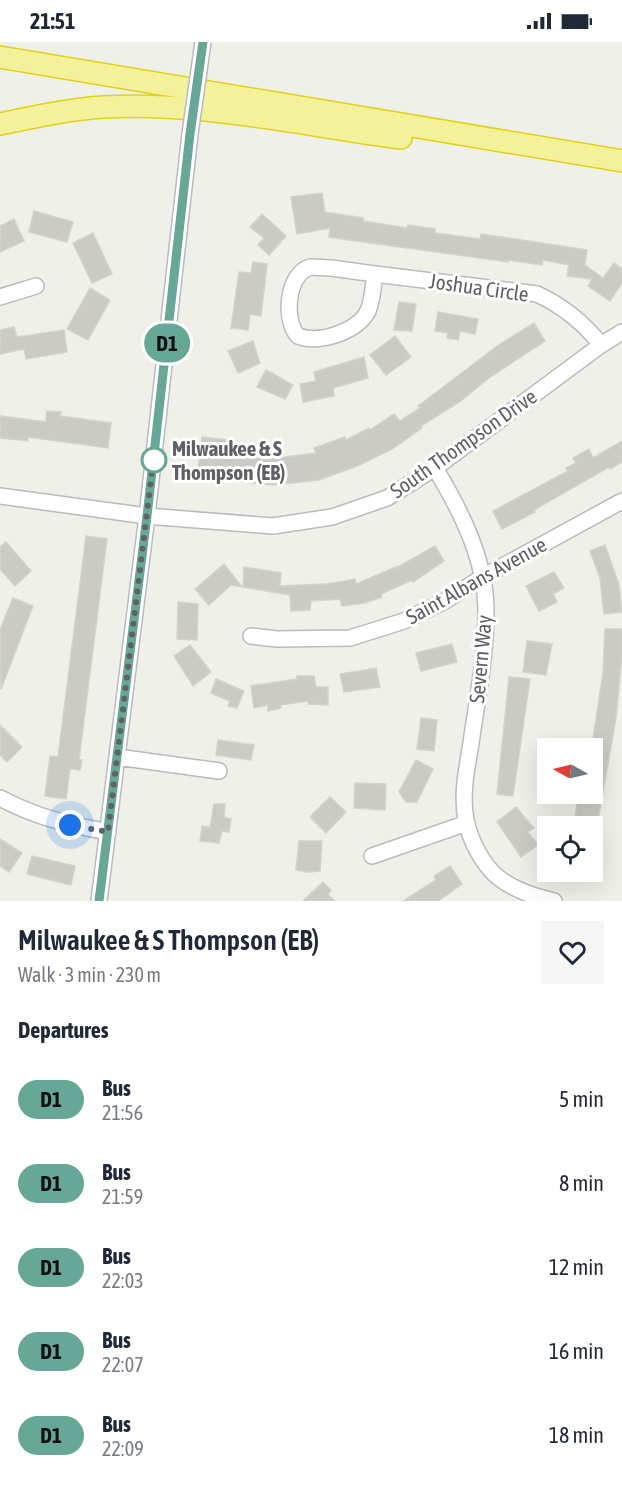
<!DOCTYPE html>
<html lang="en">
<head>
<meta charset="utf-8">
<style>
  :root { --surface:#fff; --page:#f6f6f7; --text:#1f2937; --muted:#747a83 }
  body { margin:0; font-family:"Asap Condensed",sans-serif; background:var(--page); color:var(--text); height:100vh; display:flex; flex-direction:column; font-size:22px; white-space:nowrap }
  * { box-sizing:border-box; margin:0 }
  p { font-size:20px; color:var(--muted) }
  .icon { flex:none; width:33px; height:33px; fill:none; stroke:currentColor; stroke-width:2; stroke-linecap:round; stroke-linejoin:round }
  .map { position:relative; height:859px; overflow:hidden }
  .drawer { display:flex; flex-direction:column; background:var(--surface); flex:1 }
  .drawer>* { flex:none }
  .badge { padding:0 12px; border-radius:20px; font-size:21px; line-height:39px }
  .needle { width:39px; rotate:278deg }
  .fabs { position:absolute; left:537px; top:696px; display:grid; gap:12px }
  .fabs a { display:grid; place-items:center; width:66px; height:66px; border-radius:0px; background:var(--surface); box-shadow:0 6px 24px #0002; font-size:30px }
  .you { position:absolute; width:30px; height:30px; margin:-15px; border:4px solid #fff; border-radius:50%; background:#1a73e8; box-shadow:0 0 0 9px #1a73e833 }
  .map>.badge { position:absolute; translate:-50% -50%; box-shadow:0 0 0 3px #fff }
  h2 { padding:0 18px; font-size:22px; line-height:54px }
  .round { display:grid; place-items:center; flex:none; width:63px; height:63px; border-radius:0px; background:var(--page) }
  .head { display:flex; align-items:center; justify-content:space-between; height:102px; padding:0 18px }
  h1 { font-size:28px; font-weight:600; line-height:45px }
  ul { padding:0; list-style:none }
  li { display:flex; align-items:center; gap:18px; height:84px; padding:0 18px }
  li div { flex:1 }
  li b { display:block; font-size:22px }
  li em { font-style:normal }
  li .badge { min-width:66px; font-weight:700; text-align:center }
  .status { display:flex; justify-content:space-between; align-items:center; height:42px; padding:0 30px; background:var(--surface); direction:ltr }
  .status svg { height:16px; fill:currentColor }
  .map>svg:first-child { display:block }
</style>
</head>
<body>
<div class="status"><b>21:51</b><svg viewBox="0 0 49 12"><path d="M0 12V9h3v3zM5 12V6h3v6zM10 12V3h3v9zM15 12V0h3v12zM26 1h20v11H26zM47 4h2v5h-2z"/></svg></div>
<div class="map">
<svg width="622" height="859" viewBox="0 0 622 859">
  <rect width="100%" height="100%" fill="#eff0e8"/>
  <!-- building -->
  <path fill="#cbcac4" stroke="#d4d3c7" stroke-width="1.5" d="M322 151 325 170 363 176V179L407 186 408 183 435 187V191L480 197 481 192 587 208 585 223 603 236 614 221 622 227V241L610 259 588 244 592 237 567 234 569 223 543 218 542 223 508 218V220L329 195 330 186 297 192 291 155Z
    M34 169 73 180 67 200 29 190Z
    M262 172 286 194 269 213 258 203 264 196 250 185Z
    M14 177 24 199 0 210V184Z
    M93 191 112 232 92 241 73 201Z
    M253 220 267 222 261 274 250 272 248 288 231 286 239 230 251 231Z
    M90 246 110 258 88 298 67 287Z
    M399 260 416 262 412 289 394 288Z
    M438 270 478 277 475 292 460 289 458 298 447 296 448 291 435 289Z
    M534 281 545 299 489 336 461 359 421 384 422 386 392 407 357 424 319 438 274 443 197 436 202 395 229 398 227 414 278 416 316 411 314 406 345 395 346 398 369 386 370 388 394 372 400 379 420 366 418 364 500 302Z
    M14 285 17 295 64 288 67 310 26 317 24 307 0 312V288Z
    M395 294 411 315 386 333 370 313Z
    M253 299 260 321 238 331 228 309Z
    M364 315 368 336 333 346 334 354 303 360 300 342 316 339 314 330Z
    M266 328 293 343 285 357 257 345Z
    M47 369 61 370 60 374 111 381 108 406 28 395V399L0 396V374L46 380Z
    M622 399V420L610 427 609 425 534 468 535 470 502 487 493 469 568 429 566 426 576 421 573 416 589 407 593 416Z
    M86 494 107 497 79 718H82L80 728 70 727 66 757 45 754 50 714 58 715Z
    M6 500 31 529 15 544 0 527V505Z
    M605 503 619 543 622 570 604 572 600 536 590 509Z
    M435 504 444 519 413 540 412 538 381 552 382 555 365 561 342 564 340 557 311 559 310 568 291 569 290 553 243 545 244 525 281 531 280 544 327 542 355 537 356 542 396 525V526Z
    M224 522 242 545 231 543 209 563 195 547Z
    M554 530 564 546 553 552 557 560 539 569 526 544Z
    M13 556 33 564 1 647 0 588Z
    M178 560 198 562 197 598 177 597Z
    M605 587H622V613L616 676 597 784H574L577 761 586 762 588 752H592V703L603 631Z
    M527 599 552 602 546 633 523 630Z
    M452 602 457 620 421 629 416 611Z
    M190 603 211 630 193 644 174 614Z
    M376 626 380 645 344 650 340 632Z
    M297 634H314L316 645H328V663L308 662V659L280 663 281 666 268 669V663L254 666 251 644 297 637Z
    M509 635 530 637 513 754 497 752Z
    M216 637 244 649 237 666 228 664 230 659 211 651Z
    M421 676 437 678 434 709 417 707Z
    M0 683 22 705 7 720 0 713Z
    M218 698 254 703 251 718 216 713Z
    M416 718 433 727 417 760H406L399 750Z
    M355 741 386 742 385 768 354 766Z
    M330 755 346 770 326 791 310 775Z
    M214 762H225L224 775 231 777 229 790 222 789 219 801 200 799 202 784 210 785Z
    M516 765 534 786 528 790 538 803 521 815 497 780Z
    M0 797 22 811 9 830 0 824Z
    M299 799H322L320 829 308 830 296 828Z
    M32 814 75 824 71 843 27 832Z
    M450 824 462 842 438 859H403L436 838 434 834Z
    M323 840 331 848 328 853 335 859H303Z"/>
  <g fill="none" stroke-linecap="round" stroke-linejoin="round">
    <!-- minor casing -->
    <g stroke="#babbc0" stroke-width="18">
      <path id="minor" d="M310 225 331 226 375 232C373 244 373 257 368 269 357 290 319 302 298 294 283 278 287 232 310 225Z
        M375 232 537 252C563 264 583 280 601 303
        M0 255 36 244
        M435 426C461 469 486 518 486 570 486 614 477 658 471 701 467 726 461 752 466 778 470 798 483 824 499 836 516 849 534 854 554 859
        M0 454 147 474 273 484 332 475 387 456 435 426 601 303 622 290
        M251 594 277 597 350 596 404 579 445 559 481 536 622 459
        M117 715 219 729
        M0 756C38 776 67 782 108 790
        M372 814 467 781
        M99 859 147 474 190 92"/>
    </g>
    <!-- highway casing -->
    <g stroke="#e1d216" stroke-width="24">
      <path id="highway" d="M0 15 622 119
        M0 82C34 75 69 67 104 65 204 60 303 83 401 96"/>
    </g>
    <!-- minor -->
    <use href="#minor" stroke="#fff" stroke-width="15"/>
    <!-- highway -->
    <use href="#highway" stroke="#f3f29b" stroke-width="21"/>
    <!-- minor-bridge casing -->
    <g stroke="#babbc0" stroke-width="18" stroke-linecap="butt">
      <path id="minor-bridge" d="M190 92 203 0"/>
    </g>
    <!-- minor-bridge -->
    <use href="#minor-bridge" stroke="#fff" stroke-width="15"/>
  </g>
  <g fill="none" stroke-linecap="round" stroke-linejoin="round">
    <!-- line casing -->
    <g stroke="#fff" stroke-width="14">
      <path id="line" d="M99 859 147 474 190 92 203 0"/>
    </g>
    <!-- line -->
    <use href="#line" stroke="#67a797" stroke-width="9"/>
    <!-- walk -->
    <path stroke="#5f6166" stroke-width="6" stroke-dasharray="0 10.8" d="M70 783 108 790 154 413V418"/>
  </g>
  <!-- markers -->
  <circle fill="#fff" stroke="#67a797" stroke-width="3" cx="154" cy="418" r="12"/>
  <g text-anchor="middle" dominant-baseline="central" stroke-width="6" stroke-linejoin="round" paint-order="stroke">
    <!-- street labels -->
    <g font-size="21" fill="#5f6166" stroke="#fff">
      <text transform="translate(479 245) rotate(8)">Joshua Circle</text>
      <text transform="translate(463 401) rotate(-35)">South Thompson Drive</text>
      <text transform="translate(476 538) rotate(-29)">Saint Albans Avenue</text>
      <text transform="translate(480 617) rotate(-85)">Severn Way</text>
    </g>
    <!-- stop labels -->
    <g font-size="21" font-weight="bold" fill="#5f6166" stroke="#fff" text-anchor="start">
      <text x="172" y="406">Milwaukee &amp; S<tspan x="172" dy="24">Thompson (EB)</tspan></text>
    </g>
  </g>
</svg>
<div class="fabs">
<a><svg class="needle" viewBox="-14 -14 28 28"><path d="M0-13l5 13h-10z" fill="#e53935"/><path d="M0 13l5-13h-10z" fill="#747a83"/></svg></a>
<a><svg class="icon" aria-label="locate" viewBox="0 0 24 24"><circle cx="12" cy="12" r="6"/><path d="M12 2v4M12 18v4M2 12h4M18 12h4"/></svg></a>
</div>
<div class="you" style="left:70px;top:783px"></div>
<b class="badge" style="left:167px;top:301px;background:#67a797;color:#111">D1</b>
</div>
<section class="drawer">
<div class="head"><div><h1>Milwaukee &amp; S Thompson (EB)</h1><p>Walk · 3 min · 230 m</p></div><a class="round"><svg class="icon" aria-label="heart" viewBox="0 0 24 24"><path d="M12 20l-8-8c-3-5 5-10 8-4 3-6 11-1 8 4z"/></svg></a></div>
<h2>Departures</h2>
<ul>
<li><span class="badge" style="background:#67a797;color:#111">D1</span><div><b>Bus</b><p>21:56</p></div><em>5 min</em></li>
<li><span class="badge" style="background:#67a797;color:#111">D1</span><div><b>Bus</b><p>21:59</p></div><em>8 min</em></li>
<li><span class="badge" style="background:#67a797;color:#111">D1</span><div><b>Bus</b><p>22:03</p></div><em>12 min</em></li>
<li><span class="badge" style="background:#67a797;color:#111">D1</span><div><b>Bus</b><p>22:07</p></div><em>16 min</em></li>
<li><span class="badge" style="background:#67a797;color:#111">D1</span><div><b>Bus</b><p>22:09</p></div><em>18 min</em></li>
</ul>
</section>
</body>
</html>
